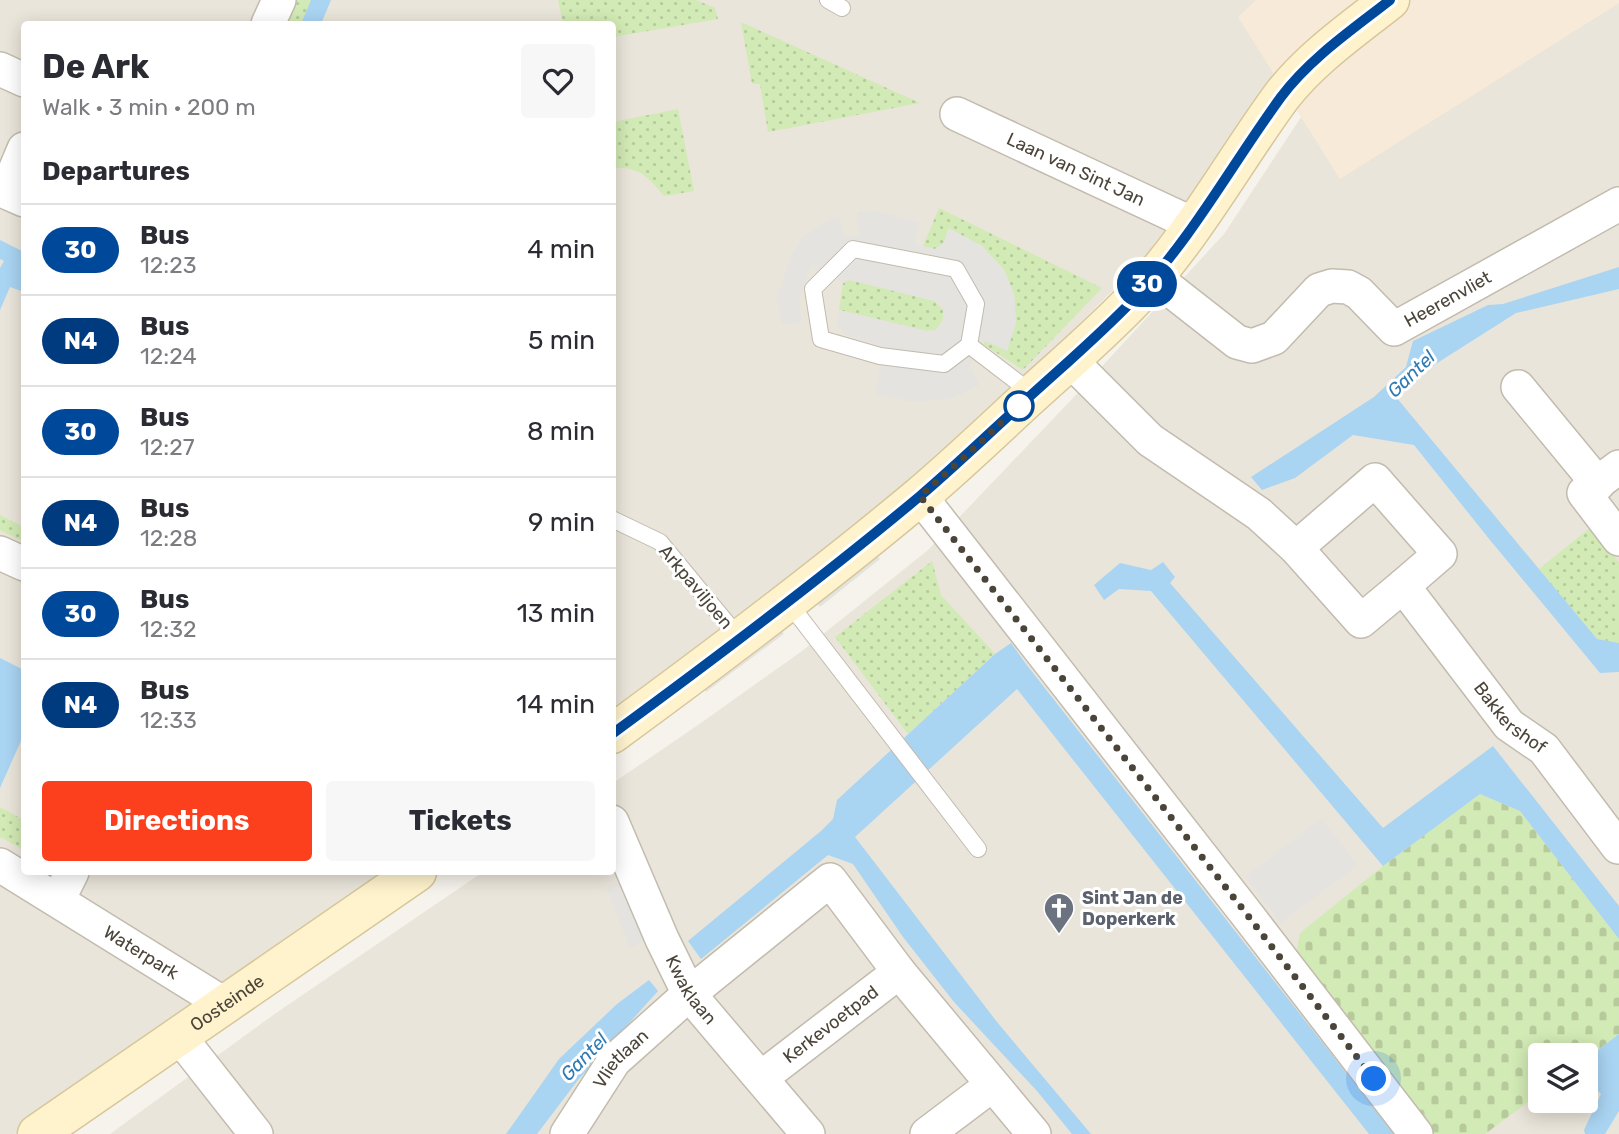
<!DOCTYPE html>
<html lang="en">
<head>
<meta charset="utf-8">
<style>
  :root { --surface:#fff; --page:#f7f7f7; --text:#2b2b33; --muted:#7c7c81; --line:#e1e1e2; --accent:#fc3f1d }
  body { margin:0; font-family:Rubik,sans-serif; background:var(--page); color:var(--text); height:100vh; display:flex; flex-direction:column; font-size:26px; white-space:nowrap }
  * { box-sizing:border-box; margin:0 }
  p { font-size:23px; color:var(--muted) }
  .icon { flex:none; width:38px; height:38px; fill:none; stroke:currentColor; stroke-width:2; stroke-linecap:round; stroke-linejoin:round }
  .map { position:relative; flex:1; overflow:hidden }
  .sheet { position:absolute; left:21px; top:21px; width:595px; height:854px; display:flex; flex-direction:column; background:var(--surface); border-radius:7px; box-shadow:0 4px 18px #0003 }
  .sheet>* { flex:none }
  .badge { padding:0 14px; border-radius:23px; font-size:24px; line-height:46px }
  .fabs { position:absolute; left:1528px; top:1043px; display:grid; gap:14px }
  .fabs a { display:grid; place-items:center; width:70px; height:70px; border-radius:7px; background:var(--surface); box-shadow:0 4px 18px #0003; font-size:35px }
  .you { position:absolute; width:35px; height:35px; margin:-18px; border:5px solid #fff; border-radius:50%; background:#1a73e8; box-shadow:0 0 0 10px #1a73e833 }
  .map>.badge { position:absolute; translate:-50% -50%; box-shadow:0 0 0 4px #fff }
  h2 { padding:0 21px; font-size:26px; line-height:63px }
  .round { display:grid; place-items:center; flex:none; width:74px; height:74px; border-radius:7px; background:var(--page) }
  .headline { display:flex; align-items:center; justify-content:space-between; height:119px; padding:0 21px }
  h1 { font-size:33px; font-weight:700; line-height:52px }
  .cta { display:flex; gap:14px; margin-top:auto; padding:14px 21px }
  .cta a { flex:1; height:80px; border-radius:7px; background:var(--accent); color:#fff; font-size:28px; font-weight:700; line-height:80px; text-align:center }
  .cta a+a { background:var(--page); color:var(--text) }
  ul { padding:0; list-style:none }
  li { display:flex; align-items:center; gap:21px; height:91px; padding:0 21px; border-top:2px solid var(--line) }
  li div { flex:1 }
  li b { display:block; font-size:26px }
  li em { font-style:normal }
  li .badge { min-width:77px; font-weight:700; text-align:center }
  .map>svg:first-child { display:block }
</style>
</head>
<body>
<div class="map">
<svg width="1619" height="1134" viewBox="0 0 1619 1134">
  <defs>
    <pattern id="grass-dots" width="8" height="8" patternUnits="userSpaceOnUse" patternTransform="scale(1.75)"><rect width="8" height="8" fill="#d2eab5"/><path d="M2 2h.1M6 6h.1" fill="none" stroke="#b6ca9c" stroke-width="1.8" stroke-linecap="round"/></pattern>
    <pattern id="cemetery-stones" width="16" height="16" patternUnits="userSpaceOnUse" patternTransform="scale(1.75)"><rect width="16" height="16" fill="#d2eab5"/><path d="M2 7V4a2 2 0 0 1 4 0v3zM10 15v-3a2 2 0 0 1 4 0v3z" fill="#b6ca9c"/></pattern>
  </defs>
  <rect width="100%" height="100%" fill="#f6f3ec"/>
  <!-- residential -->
  <path fill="#eae5da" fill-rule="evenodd" d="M0 0H1365L1163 240 1015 388 866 519 613 714 612 24H24V872H389L15 1134H0Z
    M1619 0V1134H110L276 1013 483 872H612L613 783 698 725 802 651 928 550 1071 400 1224 234 1315 96ZM1540 1055H1586V1101H1540Z"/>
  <!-- commercial -->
  <path fill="#f7ead8" d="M1256 0H1619V3L1340 179 1238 17Z"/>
  <!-- grass -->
  <path fill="url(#grass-dots)" d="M294 0H312L302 24H284Z
    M558 0H696L715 8 718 19 613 37 612 24H563Z
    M741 22 920 103 768 132 760 84H752Z
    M678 109 694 191 664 196C649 178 639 166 613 168V122Z
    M939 208 1102 288 1023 370 983 344 985 341 1007 350 1016 323 1014 294 1004 270 982 246 948 229 944 243 935 249 923 246Z
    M850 280 935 301 943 309V320L936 330 927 331 839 310 843 283Z
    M0 515 24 527V542L0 530Z
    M1591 527 1619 562V643L1597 639 1539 569Z
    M932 561 941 595 995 654 908 734 835 637Z
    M0 807 24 820V850L0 837Z"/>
  <!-- cemetery -->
  <path fill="url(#cemetery-stones)" d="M1480 794 1520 811 1619 939V1034L1586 1059V1055H1540V1093L1485 1134H1434L1296 954 1300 933 1383 866Z"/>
  <!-- parking -->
  <path fill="#e5e3e0" d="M877 211 919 222 915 244 935 249 944 243 949 228 982 246 1004 270 1014 294 1016 323 1007 351 985 341 970 365 979 385 951 399 913 402 875 394 883 346 849 336 836 326 839 310 927 331 936 330 943 320V309L935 301 850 280 843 283 811 266 799 300 802 322 782 325 777 297 791 256 802 238 818 226 839 216 845 237 859 235 857 212Z
    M874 551 880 559 820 607 814 599Z
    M779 627 784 634 706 692 701 684Z
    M1322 818 1358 865 1281 923 1245 877Z
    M623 881 648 940 630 948 606 888Z"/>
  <!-- water -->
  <path fill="#a9d4f2" d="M311 0H331L321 24H301Z
    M0 240 24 252V292L10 287 0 310V268L4 261 0 259Z
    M1619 267V289L1516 313 1423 372 1406 386 1396 397 1597 639 1619 643V672L1600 673 1490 540 1414 445 1353 435 1295 478 1262 490 1251 477 1374 397 1406 367 1413 341 1488 305 1503 304Z
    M1163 562 1175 577 1170 583 1383 828 1493 746 1619 906V939L1520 811 1480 794 1383 866 1151 591 1119 589 1104 600 1094 585 1120 563 1151 570Z
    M1011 643 1026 664 1394 1134H1369L1017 689 855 837 997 1022 1091 1134H1072L1037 1091 954 1002 903 937 853 864 828 855 701 959 688 941 821 831 833 819 837 800 995 654Z
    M0 658 24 670V734L0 788Z
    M649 980 658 991 578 1080 537 1134H506L559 1059 617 1004Z
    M1619 1034V1111L1605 1134H1585L1584 1130 1601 1094 1586 1079V1059Z"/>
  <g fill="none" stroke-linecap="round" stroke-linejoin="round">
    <!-- lane casing -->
    <g stroke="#c2bbae" stroke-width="18">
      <path id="lane" d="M828 0 842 8
        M853 249 956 269 976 304 969 345 944 364 880 356 821 339 813 289Z
        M969 345 1033 394
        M612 519 660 542 740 639
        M788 602 978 849"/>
    </g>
    <!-- street casing -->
    <g stroke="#c2bbae" stroke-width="36">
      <g id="street">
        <path d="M268 24 279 0"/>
        <path d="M0 69 24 80"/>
        <path id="s1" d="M957 114 1195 225"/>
        <path d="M24 149 6 192 24 200"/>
        <path id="s2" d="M1154 277 1237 342 1252 346 1274 338 1319 290 1332 286 1348 287 1359 293 1394 329 1619 204"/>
        <path id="s3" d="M1070 360 1150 440 1259 514 1296 548 1361 621 1403 586 1509 725 1544 749 1618 847"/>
        <path d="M1518 387 1598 484"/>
        <path d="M1619 467 1584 493 1619 539"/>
        <path d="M920 496 1245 912 1416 1134"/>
        <path d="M1296 548 1375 480 1440 554 1403 586"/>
        <path d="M0 553 24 564"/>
        <path id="s4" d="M612 822 662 939 689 994 808 1134"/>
        <path id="s5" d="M0 865 224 1004"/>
        <path d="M58 900 72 872"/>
        <path d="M179 1036 256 1134"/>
        <path id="s6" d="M761 1078 899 972"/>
        <path id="s7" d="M567 1134 614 1061 689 994 830 880 899 972 1034 1134"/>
        <path d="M927 1134 992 1085"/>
      </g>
    </g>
    <!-- secondary casing -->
    <g stroke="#d6c79b" stroke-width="41">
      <g id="secondary">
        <path d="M612 734C717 657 821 579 920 496 953 468 985 438 1016 409 1056 372 1098 337 1135 298 1193 237 1232 164 1281 97 1310 59 1353 29 1390 0"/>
        <path id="s8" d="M37 1134 417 872"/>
      </g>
    </g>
    <!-- lane -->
    <use href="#lane" stroke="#fff" stroke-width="16"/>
    <!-- street -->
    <use href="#street" stroke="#fff" stroke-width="33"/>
    <!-- secondary -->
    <use href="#secondary" stroke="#fff3cd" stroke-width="38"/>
  </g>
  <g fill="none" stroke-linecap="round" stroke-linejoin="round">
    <!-- line casing -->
    <g stroke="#fff" stroke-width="16">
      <path id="line" d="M612 734C717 657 821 579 920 496 953 468 984 438 1016 409 1056 372 1098 337 1135 298 1193 237 1232 164 1281 97 1309 59 1353 29 1390 0"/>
    </g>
    <!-- line -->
    <use href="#line" stroke="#004899" stroke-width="10"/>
    <!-- walk -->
    <path stroke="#4b4439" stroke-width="7" stroke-dasharray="0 12.6" d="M1019 406 970 452 920 496 1245 912 1374 1079"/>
  </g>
  <!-- icons -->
  <defs>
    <g id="church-pin" transform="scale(1.575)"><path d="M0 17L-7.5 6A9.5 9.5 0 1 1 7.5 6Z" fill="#6b7280" stroke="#fff"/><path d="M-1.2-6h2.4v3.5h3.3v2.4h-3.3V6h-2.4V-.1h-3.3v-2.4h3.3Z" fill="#fff"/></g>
  </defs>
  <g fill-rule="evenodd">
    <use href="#church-pin" x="1059" y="908"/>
  </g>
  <!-- markers -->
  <circle fill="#fff" stroke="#004899" stroke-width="3.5" cx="1019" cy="406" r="14"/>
  <g text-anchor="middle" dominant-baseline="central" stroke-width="6" stroke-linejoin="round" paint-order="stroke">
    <!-- street labels -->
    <g font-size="18" fill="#4b4439" stroke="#fff">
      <text stroke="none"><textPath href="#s1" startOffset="131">Laan van Sint Jan</textPath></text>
      <text stroke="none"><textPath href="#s2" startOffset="364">Heerenvliet</textPath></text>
      <text transform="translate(696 587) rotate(50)">Arkpaviljoen</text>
      <text stroke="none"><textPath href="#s3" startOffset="618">Bakkershof</textPath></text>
      <text stroke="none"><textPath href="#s5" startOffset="166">Waterpark</textPath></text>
      <text stroke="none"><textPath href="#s4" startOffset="186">Kwaklaan</textPath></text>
      <text stroke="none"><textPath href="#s8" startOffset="231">Oosteinde</textPath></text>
      <text stroke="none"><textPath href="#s6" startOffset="88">Kerkevoetpad</textPath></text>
      <text stroke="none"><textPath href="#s7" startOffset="93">Vlietlaan</textPath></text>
    </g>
    <!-- worship labels -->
    <g font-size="18" font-weight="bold" fill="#5b616d" stroke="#fff" text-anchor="start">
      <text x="1082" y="898">Sint Jan de<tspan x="1082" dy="21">Doperkerk</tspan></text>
    </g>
    <!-- water labels -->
    <g font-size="19" font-style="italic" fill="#2e7ab2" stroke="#fff">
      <text transform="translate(1411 374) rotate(-44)">Gantel</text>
      <text transform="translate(584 1057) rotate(-46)">Gantel</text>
    </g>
  </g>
</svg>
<div class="fabs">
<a><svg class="icon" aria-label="layers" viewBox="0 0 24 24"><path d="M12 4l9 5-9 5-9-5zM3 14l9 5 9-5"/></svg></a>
</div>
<div class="you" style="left:1374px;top:1079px"></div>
<b class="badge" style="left:1147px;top:284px;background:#004899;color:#fff">30</b>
<section class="sheet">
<div class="headline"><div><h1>De Ark</h1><p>Walk · 3 min · 200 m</p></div><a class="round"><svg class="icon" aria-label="heart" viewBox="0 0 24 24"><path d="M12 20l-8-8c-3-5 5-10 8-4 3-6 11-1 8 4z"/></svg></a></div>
<h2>Departures</h2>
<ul>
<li><span class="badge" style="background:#004899;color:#fff">30</span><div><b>Bus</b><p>12:23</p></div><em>4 min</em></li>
<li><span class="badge" style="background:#003b80;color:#fff">N4</span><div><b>Bus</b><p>12:24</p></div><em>5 min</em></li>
<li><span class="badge" style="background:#004899;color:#fff">30</span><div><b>Bus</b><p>12:27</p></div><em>8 min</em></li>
<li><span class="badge" style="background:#003b80;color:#fff">N4</span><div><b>Bus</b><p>12:28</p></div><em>9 min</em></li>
<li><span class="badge" style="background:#004899;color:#fff">30</span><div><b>Bus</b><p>12:32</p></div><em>13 min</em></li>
<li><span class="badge" style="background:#003b80;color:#fff">N4</span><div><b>Bus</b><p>12:33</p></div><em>14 min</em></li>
</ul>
<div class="cta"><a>Directions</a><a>Tickets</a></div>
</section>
</div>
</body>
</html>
